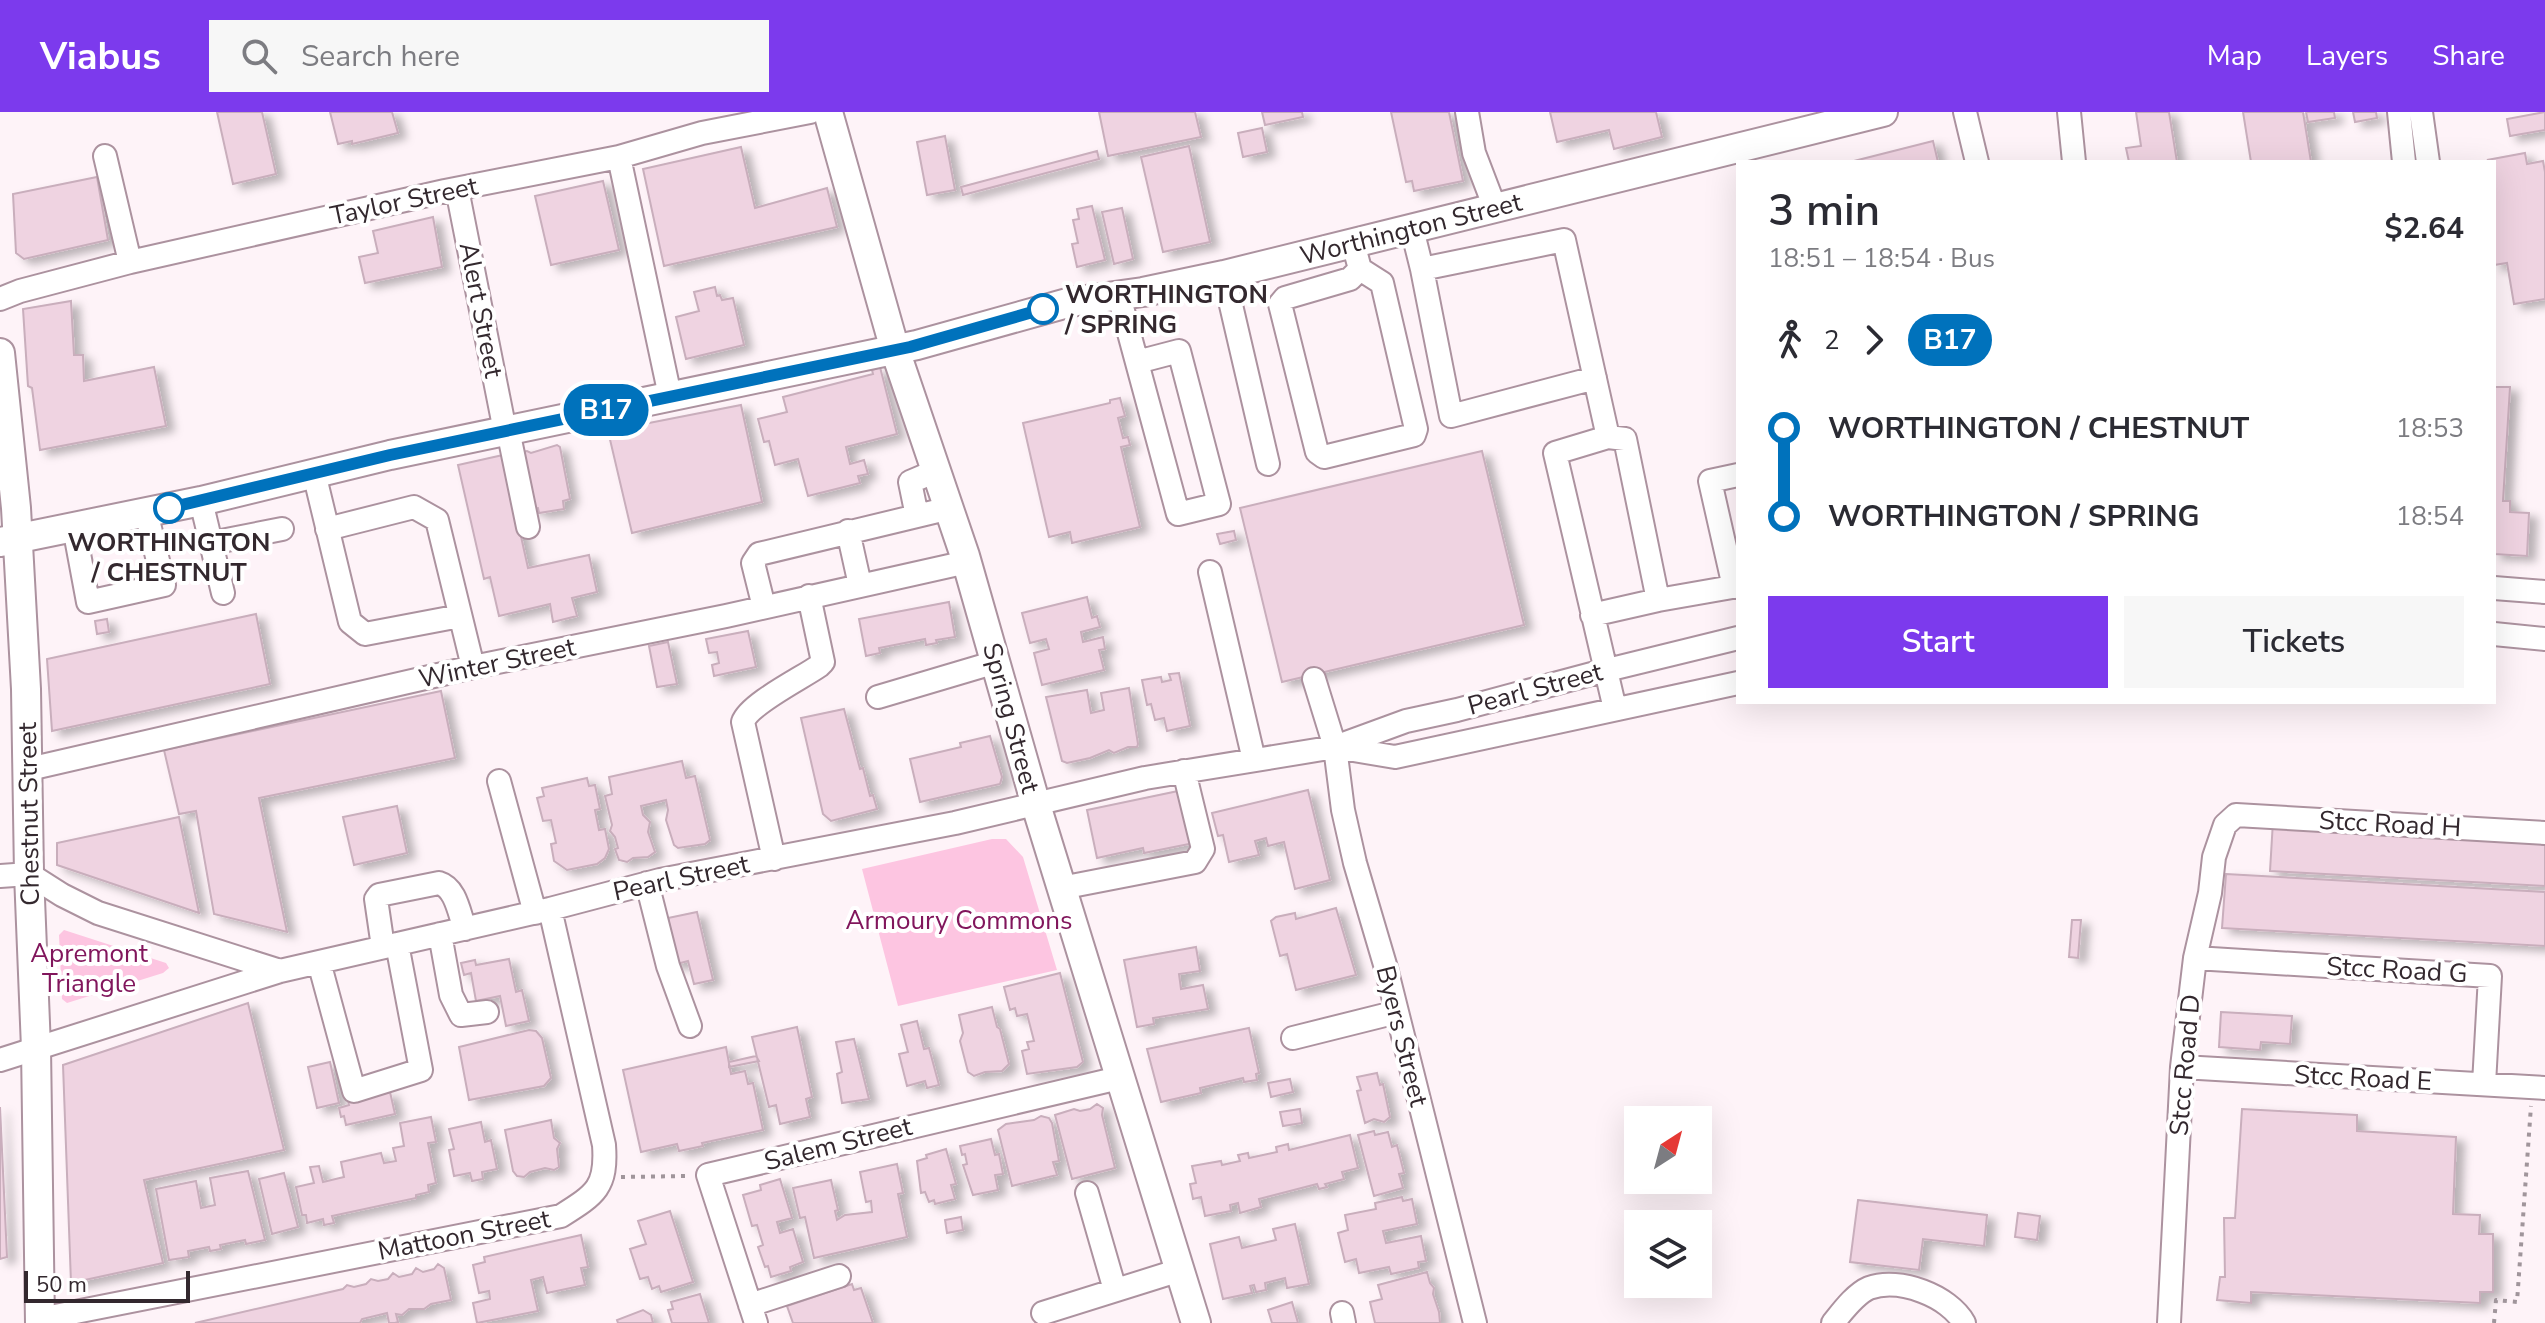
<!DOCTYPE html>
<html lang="en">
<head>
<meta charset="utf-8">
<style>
  :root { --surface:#fff; --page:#f7f7f7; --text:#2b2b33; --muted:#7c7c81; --accent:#7c3aed }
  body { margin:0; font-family:"Nunito Sans",sans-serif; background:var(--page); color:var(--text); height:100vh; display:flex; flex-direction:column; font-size:30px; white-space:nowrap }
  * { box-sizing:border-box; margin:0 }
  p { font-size:26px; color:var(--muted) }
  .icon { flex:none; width:44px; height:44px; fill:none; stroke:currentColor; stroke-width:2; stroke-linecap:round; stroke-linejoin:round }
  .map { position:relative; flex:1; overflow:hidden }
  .details { position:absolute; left:1736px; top:48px; width:760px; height:544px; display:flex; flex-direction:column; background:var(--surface); border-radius:0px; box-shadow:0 8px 32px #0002 }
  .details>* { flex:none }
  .badge { padding:0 16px; border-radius:26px; font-size:28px; line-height:52px }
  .needle { width:52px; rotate:36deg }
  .buttons { position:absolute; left:1624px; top:994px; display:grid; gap:16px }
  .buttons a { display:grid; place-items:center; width:88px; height:88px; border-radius:0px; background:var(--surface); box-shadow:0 8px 32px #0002; font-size:40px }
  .scale { position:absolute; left:24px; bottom:20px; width:166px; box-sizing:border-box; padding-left:8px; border:4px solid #33282e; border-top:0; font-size:22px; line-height:28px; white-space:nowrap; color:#33282e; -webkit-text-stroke:6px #fff; paint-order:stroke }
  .map>.badge { position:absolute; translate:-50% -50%; box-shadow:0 0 0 4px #fff }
  .legs { display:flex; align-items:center; gap:12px; height:88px; padding:0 32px; font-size:26px }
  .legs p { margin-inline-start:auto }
  .overview { display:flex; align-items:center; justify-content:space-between; height:136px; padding:0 32px }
  h1 { font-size:44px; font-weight:600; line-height:60px }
  .button { display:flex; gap:16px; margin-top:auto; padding:16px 32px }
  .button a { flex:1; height:92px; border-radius:0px; background:var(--accent); color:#fff; font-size:32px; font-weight:600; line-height:92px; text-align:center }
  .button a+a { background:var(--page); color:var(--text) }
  ul { padding:0 32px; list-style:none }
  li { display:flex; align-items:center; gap:28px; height:88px; font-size:30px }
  li i { display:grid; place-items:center; width:12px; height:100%; margin:0 10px; background:currentColor }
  li i::after { content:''; width:20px; height:20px; margin:-10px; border:6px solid; border-radius:50%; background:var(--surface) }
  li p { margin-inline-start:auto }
  li:first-child i { background:linear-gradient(#0000 50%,currentColor 0) }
  li:last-child i { background:linear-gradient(currentColor 50%,#0000 0) }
  header { display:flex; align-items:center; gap:48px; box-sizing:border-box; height:112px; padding:0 40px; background:var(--accent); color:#fff }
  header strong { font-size:38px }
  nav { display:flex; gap:44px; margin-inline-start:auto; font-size:28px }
  .search { width:560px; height:72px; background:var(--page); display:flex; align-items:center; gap:20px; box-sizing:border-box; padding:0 28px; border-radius:0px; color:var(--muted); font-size:30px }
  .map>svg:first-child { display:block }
</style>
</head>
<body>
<header>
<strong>Viabus</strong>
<div class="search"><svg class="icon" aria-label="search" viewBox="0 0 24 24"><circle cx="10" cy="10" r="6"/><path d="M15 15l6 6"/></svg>Search here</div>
<nav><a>Map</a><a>Layers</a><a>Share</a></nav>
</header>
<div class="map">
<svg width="2545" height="1211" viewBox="0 0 2545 1211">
  <defs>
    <filter id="shadow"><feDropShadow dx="8" dy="5" stdDeviation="4" flood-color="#0004"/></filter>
  </defs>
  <rect width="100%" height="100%" fill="#fef3f8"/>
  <!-- green -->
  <path fill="#fdc5e1" d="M992 727H1006L1023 745 1057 858 898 894 862 757Z
    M64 818 166 851 169 856 163 861 67 891 62 887 59 823Z"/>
  <!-- building -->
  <path fill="#efd3e1" stroke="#c9aebc" stroke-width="2" filter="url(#shadow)" d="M217 0H262L276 62 233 72Z
    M330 0H392L398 21 352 32V29L338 32Z
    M1099 0H1195L1201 25 1108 44Z
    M1262 0H1302L1303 5 1265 13Z
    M1391 0H1449L1463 69 1414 79 1412 69 1406 70Z
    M1550 0H1656L1662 25 1614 37 1609 18 1557 30Z
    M2136 0H2169L2177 50H2129L2126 36 2141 34Z
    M2243 0H2303L2311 50H2251Z
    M2306 0H2334L2335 6 2308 10Z
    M2353 0H2376L2377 6 2355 10Z
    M2545 0V18L2510 24 2507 7Z
    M1262 16 1267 40 1243 45 1238 21Z
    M945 24 955 78 927 83 917 30Z
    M1933 29 1938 50H1850Z
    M1189 34 1210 130 1163 140 1141 45Z
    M741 35 755 96 827 76 837 115 664 154 643 57Z
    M1097 39 1099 47 963 83 961 75Z
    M2525 41 2527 52 2543 49 2545 60V187L2514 192 2507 151 2494 153V50L2487 48Z
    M97 65 108 128 24 147 16 141 13 82Z
    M603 69 619 138 551 153 535 84Z
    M1092 94 1105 148 1077 155 1072 132 1078 131 1073 108 1079 107 1077 97Z
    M1122 96 1133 147 1114 152 1102 100Z
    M433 105 442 155 365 171 359 145 378 141 373 119Z
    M715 175 717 184 720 183 722 188 733 186 744 233 686 247 676 205 699 199 694 180Z
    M71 189 74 243H83L84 269 154 255 166 314 40 338 32 276 28 274 23 197Z
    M880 255 897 322 846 335 850 352 864 348 868 362 858 364 860 371 808 384 798 347 775 353 769 329 764 330 758 307 787 300 783 285 873 262 872 258Z
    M2494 275H2510L2503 389H2510V400L2529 401 2527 444 2494 442Z
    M1120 286 1125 304 1118 306 1123 326 1128 325 1130 333 1121 335 1140 415 1072 431 1070 420 1049 425 1023 311 1110 291V288Z
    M741 293 762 390 632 421 608 319Z
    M557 333 560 335 570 387 563 389 564 397 539 401 538 396 530 397 521 340 527 339 531 341Z
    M1482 339 1524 513 1282 570 1240 396Z
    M503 343 528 456 589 443 597 480 572 486 577 504 553 510 550 492 499 504 490 465 484 467 458 353Z
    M1234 419 1236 428 1220 432 1217 422Z
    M1087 485 1092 506 1097 504 1100 515 1081 520 1083 530 1103 525 1105 537 1099 538 1104 558 1042 573 1034 541 1049 537 1046 527 1030 531 1022 501Z
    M949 490 955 525 936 528 937 531 926 533 925 527 879 536 880 541 866 544 859 507Z
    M256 502 270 572 52 619 47 547Z
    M107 507 109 520 97 522 95 509Z
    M748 519 756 555 714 564 712 553 719 551 717 540 709 541 706 527Z
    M668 530 677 572 657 575 649 534Z
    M1179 561 1190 614 1167 619 1164 606 1155 608 1151 592 1147 593 1142 568 1161 565 1162 570 1171 568 1169 562Z
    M1129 576 1138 632 1137 635H1128L1114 641 1109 638 1090 646 1067 651 1062 649 1046 585 1087 578 1091 601 1104 598 1101 581Z
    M441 579 455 646 259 686 287 820 214 802 196 699 179 702 164 638Z
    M844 597 860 657 863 656 870 684 873 683 877 697 831 709 823 702 801 606Z
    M990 624 1002 665 1000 672 920 690 910 647 961 635 960 631Z
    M682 649 686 666 695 664 710 728 705 732 678 736 674 733 666 708 668 698 666 688 641 694 643 703 650 710 648 720 655 740 648 745 633 746 627 750 619 748 615 737 618 736 615 725 610 719 612 713 605 684 612 682 609 665Z
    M587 666 589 674 595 673 600 697 595 698 599 718 605 717 609 737 605 746 597 752 567 758 554 749 551 732 556 731 551 708 543 709 537 686 544 684 542 676Z
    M1183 678 1194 731 1144 741 1143 736 1097 746 1087 698Z
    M1308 678 1330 768 1295 777 1284 730 1268 734 1266 726 1255 729 1259 743 1229 750 1223 723 1218 724 1212 701Z
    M397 694 407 741 354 753 343 705Z
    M179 705 199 801 57 753V731Z
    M2273 709 2545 724V774L2270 759Z
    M2226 762 2545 780V834L2222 816Z
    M1336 796 1356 863 1296 878 1287 842 1280 844 1271 809 1276 805 1295 801 1296 807Z
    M697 800 713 868 694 872 688 849 673 853 666 826 672 825 668 806Z
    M2072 808H2081L2078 846 2069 845Z
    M1196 835 1200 859 1179 862 1181 877 1203 873 1208 897 1153 906 1154 912 1137 915 1124 848Z
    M509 847 516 880 522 878 529 909 506 914 500 884 476 889 471 861 464 863 461 851 475 848 476 853Z
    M1060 861 1083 950 1077 955 1027 962 1022 939 1029 937 1027 930 1034 929 1027 902 1017 904 1015 896 1010 898 1004 875Z
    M248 891 284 1038 144 1068 163 1151 71 1171 63 953Z
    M992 895 997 915 1000 917 1009 952 1002 959 985 960 974 964 968 960 960 929 963 921 959 903Z
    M2221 900 2292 904 2290 932 2261 930 2260 938 2219 935Z
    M917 909 924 937 929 936 939 973 927 976 925 969 907 974 899 942 908 940 901 913Z
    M797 915 812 985 806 987 810 1005 780 1012 776 993 769 995 752 925Z
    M1249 916 1259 961 1256 962 1257 968 1244 970 1243 966 1200 976 1201 981 1161 990 1147 937Z
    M529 918 536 919 542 926 551 966 544 974 469 988 459 935Z
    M854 927 869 987 842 991 837 962 842 960 836 930Z
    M726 935 731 962 745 959 748 972 753 971 763 1018 702 1031 703 1034 679 1039 677 1032 641 1040 623 958Z
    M756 944 759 949 729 955V950Z
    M330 950 339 991 317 996 308 955Z
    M1377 961 1380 973 1383 972 1390 1005 1384 1010 1374 1007 1365 1011 1357 979 1361 978 1357 965Z
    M1290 967 1293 980 1271 985 1268 971Z
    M390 980 395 1002 346 1013 344 1004 341 1005 339 996 349 993 348 989Z
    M1097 992 1103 996 1102 1003 1115 1056 1072 1067 1055 1003 1074 997 1080 999 1090 997Z
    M0 995 7 1145 0 1147Z
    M1300 997 1302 1011 1283 1014 1280 1000Z
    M2242 997 2357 1003V1019L2456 1025 2453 1102 2480 1103 2479 1122H2493V1180H2480V1191L2251 1180V1191L2217 1188 2220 1165H2225L2224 1106H2235Z
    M1041 1004 1049 1006 1052 1011 1059 1049 1053 1050 1057 1063 1012 1074 998 1018 1006 1012 1034 1008Z
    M431 1005 436 1030 428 1031 436 1071 428 1073 429 1080 416 1083V1086L332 1104 334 1111 324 1113 323 1107 307 1111 306 1103H302L296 1075 314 1071 310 1055 319 1054 323 1070 344 1065 341 1050 381 1041 384 1051 396 1049 393 1036 404 1034 400 1011Z
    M551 1008 554 1026 560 1031 557 1037 559 1055 554 1058 545 1056 530 1060 524 1065 517 1064 513 1059 505 1018Z
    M481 1010 485 1030 491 1028 497 1057 482 1060 483 1067 472 1069 470 1061 454 1064 449 1038 454 1037 449 1017Z
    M1374 1019 1375 1023 1388 1020 1392 1035 1397 1033 1404 1061 1399 1062 1403 1076 1374 1084 1358 1023Z
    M1350 1023 1358 1056 1342 1060 1344 1067 1325 1072 1327 1075 1319 1077 1317 1072 1259 1087 1261 1095 1240 1101 1238 1091 1230 1093 1231 1099 1205 1104 1201 1085 1193 1087 1190 1072 1196 1071 1192 1054 1221 1049 1222 1053 1240 1049 1238 1043 1248 1041 1249 1046 1277 1040 1276 1035 1288 1032 1289 1038Z
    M991 1027 995 1043 999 1042 1003 1062 995 1063 998 1078 973 1083 963 1053 967 1052 965 1042 962 1043 960 1034Z
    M946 1037 956 1072 951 1073 955 1087 935 1092 934 1088 929 1090 925 1080 921 1081 917 1049 927 1046 926 1043Z
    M897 1052 903 1081 898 1082 907 1125 814 1146 805 1105 800 1106 793 1076 831 1068 838 1098 835 1099 837 1108 845 1103 872 1100 871 1089 866 1090 860 1060Z
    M248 1059 265 1128 246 1132 245 1128 220 1133 221 1137 210 1139 209 1135 188 1139 189 1145 169 1148 156 1077 196 1069 201 1096 215 1093 210 1066Z
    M284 1061 298 1115 272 1122 259 1067Z
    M780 1067 792 1106 777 1110 780 1121 793 1117 803 1150 790 1155 791 1159 771 1165 768 1154 765 1155 758 1135 763 1133 757 1113 752 1114 743 1083 761 1078 760 1073Z
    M1402 1085 1403 1089 1412 1087 1417 1112 1383 1119 1386 1131 1421 1124 1426 1149 1418 1150 1419 1156 1391 1162 1389 1155 1359 1161 1356 1147 1345 1150 1338 1121 1348 1118 1345 1103 1376 1097 1375 1091Z
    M1858 1088 1987 1103 1984 1134 1923 1127 1919 1158 1850 1150Z
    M670 1099 693 1170 661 1180 659 1174 652 1177 648 1165 640 1167 630 1137 646 1132 638 1109Z
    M2018 1101 2040 1104 2037 1128 2015 1125Z
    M961 1105 963 1118 947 1121 945 1108Z
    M1295 1112 1309 1172 1287 1176 1285 1166 1265 1171 1266 1178 1256 1180 1254 1173 1250 1174 1252 1181 1223 1187 1210 1132 1239 1125 1242 1136 1276 1128 1273 1117Z
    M581 1123 588 1155 581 1156 585 1173 547 1181 543 1165 531 1168 538 1199 477 1211 473 1191 490 1187 489 1179 479 1181 473 1153 485 1150 484 1145Z
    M438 1152 444 1156 451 1188 431 1192 424 1197H409L402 1203 396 1202 398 1210 395 1211H389L387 1201 362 1207 360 1211H195L343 1177 347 1173 354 1175 366 1172 371 1167 378 1169 388 1167 393 1161 399 1165 412 1162 416 1156 423 1160 434 1157Z
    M1427 1160 1430 1171 1434 1176 1433 1182 1439 1200 1440 1211H1375L1370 1190 1382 1187 1378 1173Z
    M852 1172 854 1178 861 1176 873 1211H793L787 1194Z
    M700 1182 709 1211H672L668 1198 673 1197 671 1190Z
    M1292 1190 1298 1211H1272L1268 1198Z
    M643 1198 651 1203 653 1211H618L617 1208Z"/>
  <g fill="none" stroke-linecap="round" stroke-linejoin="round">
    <!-- minor casing -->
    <g stroke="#ac929f" stroke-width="26">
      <path id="minor" d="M1467 0 1474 41 1495 96
        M1965 0 1977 50
        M2069 0 2074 50
        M2399 0 2404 50
        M2421 0 2428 50
        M105 44 130 150
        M619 45 670 284
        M457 77 505 319
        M1412 117 1422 157 1564 128 1608 325 1555 341 1615 597
        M1353 131 1360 157 1382 171 1416 317 1414 323 1324 345 1317 340 1280 192 1285 186 1350 167 1360 157
        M1422 157 1451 304 1595 266
        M1224 163 1268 352
        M1119 184 1178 402 1219 392 1179 239 1137 250
        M0 187 20 179 130 150 445 79 619 45 702 21 810 0
        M508 318 528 415
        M1608 325 1625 327 1658 488 1738 474
        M314 361 350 510 365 522 460 504
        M201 389 223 481
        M917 404 910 370 936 359
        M74 415 88 490 164 473 146 400
        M327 417 414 395 437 408 473 555
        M848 419 860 473
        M211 431 282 417
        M1210 460 1254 648
        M1734 475 1710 369 1738 363
        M2494 476 2545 480
        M764 495 753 451 759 442 950 396
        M1592 503 1658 488
        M2494 522 2545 527
        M1314 567 1335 635 1343 698 1355 751 1386 856 1475 1211
        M878 585 996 550
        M1336 635 1395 645 1738 571
        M29 657 473 555 726 504 967 450
        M499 669 535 801
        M774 747 743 610C749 592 802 566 819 554L823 550 809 484
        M0 764 29 762 62 783 98 801 280 859
        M647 771 668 854 690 914
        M1061 776 1195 750 1203 737 1184 659
        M440 822 451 883 461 903 487 900
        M383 835 376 787 379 783 439 771C456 776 459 801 465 817
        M2195 846 2490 864 2484 972
        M319 850 354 979 421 958 397 832
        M1293 926 1397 900
        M0 948 280 859 550 797 660 768 955 711 1145 666 1335 635 1406 609 1457 598 1595 561 1738 526
        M2182 955 2545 976
        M1087 1081 1115 1178
        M750 1193 839 1164
        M1043 1201 1180 1158
        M1342 1201 1344 1211
        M40 1207 561 1104C596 1082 607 1075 604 1033L550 797
        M756 1211 708 1063 1119 966
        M1833 1211C1842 1200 1855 1182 1869 1176 1900 1165 1949 1184 1964 1211
        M2169 1211 2182 955 2195 846 2210 781 2214 745 2225 713 2236 703 2545 721"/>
    </g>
    <!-- major casing -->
    <g stroke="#ac929f" stroke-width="32">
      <path id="major" d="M828 0 895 238 965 444 1036 693 1196 1211
        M0 241 16 396 26 577 29 762 36 936 40 1211
        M0 430 201 389 390 343 917 233 1071 190 1143 180 1224 163 1883 0"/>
    </g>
    <!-- path -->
    <path stroke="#a0959b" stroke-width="4" stroke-dasharray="4 6" stroke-linecap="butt" d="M621 1065 689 1064
      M2494 1211 2496 1188 2517 1190 2531 994"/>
    <!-- minor -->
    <use href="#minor" stroke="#fff" stroke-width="22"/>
    <!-- major -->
    <use href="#major" stroke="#fff" stroke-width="28"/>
  </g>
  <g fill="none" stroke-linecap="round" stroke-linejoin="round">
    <!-- line-1 casing -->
    <g stroke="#fff" stroke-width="18">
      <path id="line-1" d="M169 396 390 343 910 235 1043 197"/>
    </g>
    <!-- line-1 -->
    <use href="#line-1" stroke="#0072bc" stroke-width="12"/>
  </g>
  <!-- markers -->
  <g fill="#fff" stroke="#0072bc" stroke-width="4">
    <circle cx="1043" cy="197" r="14"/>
    <circle cx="169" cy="396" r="14"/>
  </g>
  <g text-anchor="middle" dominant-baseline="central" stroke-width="8" stroke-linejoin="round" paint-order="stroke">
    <!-- street labels -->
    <g font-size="26" fill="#33282e" stroke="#fff">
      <text transform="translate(404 89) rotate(-12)">Taylor Street</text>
      <text transform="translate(1411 117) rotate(-14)">Worthington Street</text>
      <text transform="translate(481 198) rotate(79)">Alert Street</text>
      <text transform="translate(497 551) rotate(-12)">Winter Street</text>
      <text transform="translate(1535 577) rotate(-15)">Pearl Street</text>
      <text transform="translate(1011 606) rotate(75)">Spring Street</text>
      <text transform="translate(29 702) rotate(-91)">Chestnut Street</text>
      <text transform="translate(2390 712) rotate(3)">Stcc Road H</text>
      <text transform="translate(681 766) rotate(-12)">Pearl Street</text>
      <text transform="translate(2397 858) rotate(3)">Stcc Road G</text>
      <text transform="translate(1402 924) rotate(76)">Byers Street</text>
      <text transform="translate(2185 953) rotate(-85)">Stcc Road D</text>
      <text transform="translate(2363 966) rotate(3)">Stcc Road E</text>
      <text transform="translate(838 1032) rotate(-14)">Salem Street</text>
      <text transform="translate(464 1123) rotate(-11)">Mattoon Street</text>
    </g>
    <!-- stop labels -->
    <g font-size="26" font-weight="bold" fill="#33282e" stroke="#fff" text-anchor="start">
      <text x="1065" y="182">WORTHINGTON<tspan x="1065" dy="30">/ SPRING</tspan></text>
      <text x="169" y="430" text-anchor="middle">WORTHINGTON<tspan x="169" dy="30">/ CHESTNUT</tspan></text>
    </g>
    <!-- park labels -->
    <g font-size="26" fill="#81165c" stroke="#fff">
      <text x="959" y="808">Armoury Commons</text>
      <text x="89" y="841">Apremont<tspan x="89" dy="30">Triangle</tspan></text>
    </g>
  </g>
</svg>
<div class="buttons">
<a><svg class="needle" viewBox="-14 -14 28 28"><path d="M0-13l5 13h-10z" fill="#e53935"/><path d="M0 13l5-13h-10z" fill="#7c7c81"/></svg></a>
<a><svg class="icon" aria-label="layers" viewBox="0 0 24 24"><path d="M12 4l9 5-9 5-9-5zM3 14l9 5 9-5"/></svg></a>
</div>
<div class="scale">50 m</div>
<b class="badge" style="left:606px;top:298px;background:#0072bc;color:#fff">B17</b>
<section class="details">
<div class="overview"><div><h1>3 min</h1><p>18:51 – 18:54 · Bus</p></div><b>$2.64</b></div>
<div class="legs"><svg class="icon" aria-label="walk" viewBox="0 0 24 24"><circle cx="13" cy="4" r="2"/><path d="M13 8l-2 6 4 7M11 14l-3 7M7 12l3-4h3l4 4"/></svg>2<svg class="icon" aria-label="forward" viewBox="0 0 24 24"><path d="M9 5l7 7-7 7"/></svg><b class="badge" style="background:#0072bc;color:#fff">B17</b></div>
<ul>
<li><i style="color:#0072bc"></i><b>WORTHINGTON / CHESTNUT</b><p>18:53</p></li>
<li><i style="color:#0072bc"></i><b>WORTHINGTON / SPRING</b><p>18:54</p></li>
</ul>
<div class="button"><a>Start</a><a>Tickets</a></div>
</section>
</div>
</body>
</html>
